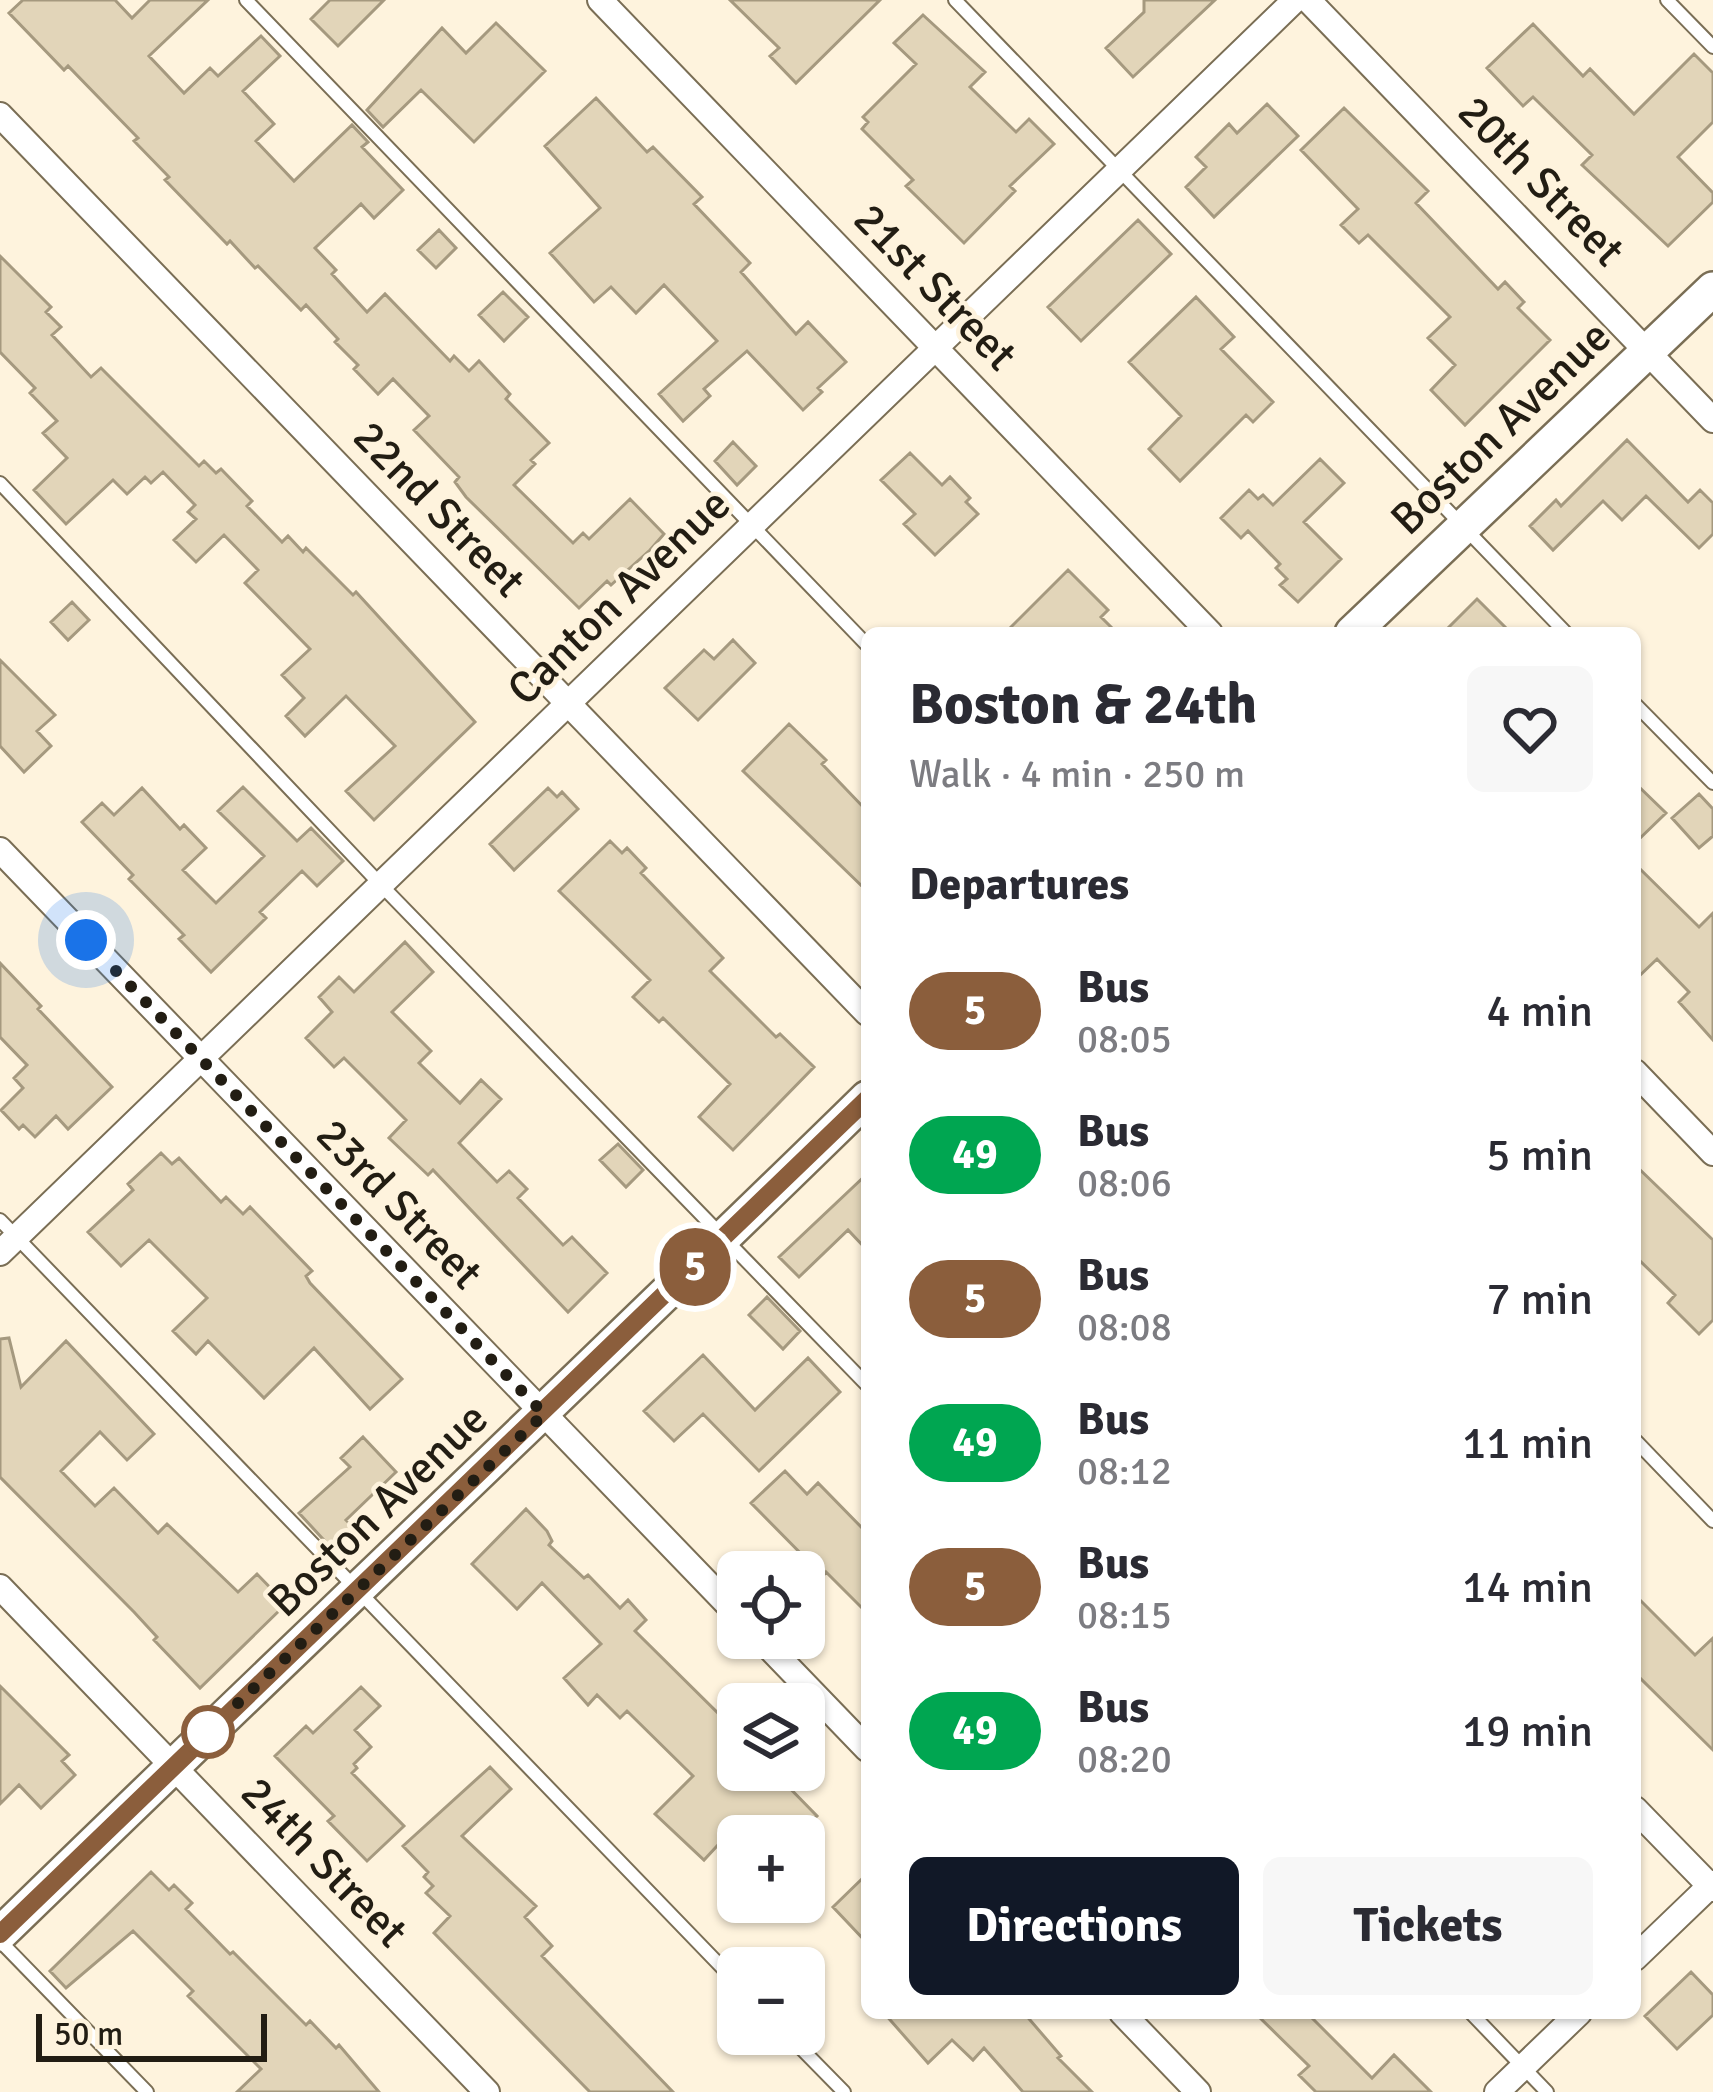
<!DOCTYPE html>
<html lang="en">
<head>
<meta charset="utf-8">
<style>
  :root { --surface:#fff; --page:#f7f7f7; --text:#2b2b33; --muted:#7c7c81; --accent:#111827 }
  body { margin:0; font-family:Signika,sans-serif; background:var(--page); color:var(--text); height:100vh; display:flex; flex-direction:column; font-size:45px; white-space:nowrap }
  * { box-sizing:border-box; margin:0 }
  p { font-size:39px; color:var(--muted) }
  .icon { flex:none; width:66px; height:66px; fill:none; stroke:currentColor; stroke-width:2; stroke-linecap:round; stroke-linejoin:round }
  .map { position:relative; flex:1; overflow:hidden }
  .details { position:absolute; left:861px; top:627px; width:780px; height:1392px; display:flex; flex-direction:column; background:var(--surface); border-radius:18px; box-shadow:0 3px 9px #0004 }
  .details>* { flex:none }
  .badge { padding:0 24px; border-radius:39px; font-size:42px; line-height:78px }
  .controls { position:absolute; left:717px; top:1551px; display:grid; gap:24px }
  .controls a { display:grid; place-items:center; width:108px; height:108px; border-radius:18px; background:var(--surface); box-shadow:0 3px 9px #0004; font-size:60px }
  .scale { position:absolute; left:36px; bottom:30px; width:231px; box-sizing:border-box; padding-left:12px; border:6px solid #221d13; border-top:0; font-size:33px; line-height:42px; white-space:nowrap; color:#221d13; -webkit-text-stroke:9px #fef3dd; paint-order:stroke }
  .you { position:absolute; width:60px; height:60px; margin:-30px; border:9px solid #fff; border-radius:50%; background:#1a73e8; box-shadow:0 0 0 18px #1a73e833 }
  .map>.badge { position:absolute; translate:-50% -50%; box-shadow:0 0 0 6px #fff }
  h2 { padding:0 48px; font-size:45px; line-height:108px }
  .round { display:grid; place-items:center; flex:none; width:126px; height:126px; border-radius:18px; background:var(--page) }
  .headline { display:flex; align-items:center; justify-content:space-between; height:204px; padding:0 48px }
  h1 { font-size:57px; font-weight:700; line-height:90px }
  .action { display:flex; gap:24px; margin-top:auto; padding:24px 48px }
  .action a { flex:1; height:138px; border-radius:18px; background:var(--accent); color:#fff; font-size:48px; font-weight:700; line-height:138px; text-align:center }
  .action a+a { background:var(--page); color:var(--text) }
  ul { padding:0; list-style:none }
  li { display:flex; align-items:center; gap:36px; height:144px; padding:0 48px }
  li div { flex:1 }
  li b { display:block; font-size:45px }
  li em { font-style:normal }
  li .badge { min-width:132px; font-weight:700; text-align:center }
  .map>svg:first-child { display:block }
</style>
</head>
<body>
<div class="map">
<svg width="1713" height="2092" viewBox="0 0 1713 2092">
  <rect width="100%" height="100%" fill="#fef3dd"/>
  <!-- building -->
  <path fill="#e2d5b9" stroke="#a5997f" stroke-width="3" d="M23 0H115L132 18 150 0H208L149 56 184 93 210 68 218 76 261 36 280 56 243 91 274 124 256 141 294 181 352 125 368 142 362 147 403 190 374 218 361 204 315 248 336 270 332 274 367 312 385 294 450 361 454 356 469 371 479 361 510 394 506 399 549 443 531 460 535 464 514 485 573 543 583 533 589 539 630 499 664 534 650 550 611 585 607 581 579 608 466 497 455 482 459 477 414 430 429 416 393 379 378 394 354 369 358 365 335 342 338 339 306 305 301 310 258 266 255 268 230 241 227 244 165 180 169 177 134 141 138 138 68 66 64 70 9 13Z
    M330 0H384L338 46 311 19Z
    M730 0H880L796 83 770 56 779 48Z
    M1144 0H1215L1133 77 1106 48 1144 12Z
    M923 15 985 72 970 87 1016 132 1029 119 1054 144 1010 186 1015 191 964 243 906 186 913 180 862 129 868 122 863 117 916 64 894 43Z
    M496 23 545 71 474 142 421 90 383 127 367 110 442 28 466 53Z
    M1533 24 1583 76 1590 69 1634 114 1694 54 1713 73V122L1678 157 1713 193V202L1668 246 1582 165 1592 155 1533 97 1523 106 1487 68Z
    M596 98 647 152 653 147 702 197 694 204 750 263 741 272 796 334 808 322 846 362 818 388 822 392 803 410 747 351 704 389 710 396 683 421 659 394 717 341 664 285 636 313 611 287 594 302 550 253 600 208 545 146Z
    M1267 104 1298 136 1214 217 1186 187 1206 167 1196 157 1229 124 1237 133Z
    M1344 108 1428 191 1416 203 1498 289 1505 282 1524 302 1518 308 1550 340 1465 425 1431 390 1455 365 1428 338 1450 317 1368 235 1359 243 1341 225 1358 209 1301 150Z
    M1138 220 1171 254 1081 341 1048 307Z
    M439 230 456 248 436 268 418 250Z
    M0 256 51 307 46 312 61 327 52 335 91 377 101 368 199 466 204 461 216 473 221 469 252 501 247 506 282 542 288 536 303 552 306 548 353 595 356 592 475 722 374 820 346 791 395 746 346 696 305 736 286 716 304 698 282 675 310 649 245 583 258 570 224 535 196 562 174 540 196 519 188 512 195 505 163 472 151 483 145 477 127 494 113 480 66 524 34 490 67 458 43 433 57 421 30 393 35 388 0 352Z
    M503 292 528 317 504 341 479 315Z
    M1196 297 1234 337 1221 349 1273 402 1253 422 1246 415 1180 481 1149 449 1181 416 1129 362Z
    M1627 440 1688 502 1700 490 1713 503V534L1699 548 1646 496 1622 520 1603 501 1553 550 1530 526 1556 500 1561 506Z
    M733 442 756 466 737 485 715 461Z
    M910 453 942 485 950 477 970 498 966 502 978 514 935 555 904 524 915 514 881 480Z
    M1320 459 1344 483 1304 522 1341 559 1298 602 1280 585 1287 579 1276 568 1280 564 1248 531 1241 538 1221 518 1249 490 1258 499 1263 495 1273 505Z
    M1068 570 1108 610 1101 617 1117 633H1005Z
    M1477 599 1511 633H1443Z
    M72 602 89 620 68 640 51 622Z
    M733 640 755 663 698 720 665 688 704 650 714 659Z
    M0 660 55 715 37 731 51 746 24 772 0 746Z
    M789 724 826 760 822 764 867 811V891L743 771Z
    M1635 783 1666 813 1635 843Z
    M243 787 297 841 311 828 343 861 317 886 302 871 260 912 266 918 211 972 179 939 184 935 129 879 133 875 82 822 102 803 114 815 142 788 180 829 184 825 206 848 183 870 216 903 264 856 218 811Z
    M548 788 557 797 562 792 578 809 514 870 490 844Z
    M1699 794 1713 809V836L1699 848 1672 818Z
    M610 841 622 853 627 848 646 868 641 873 723 958 710 971 776 1037 780 1034 814 1067 733 1150 699 1117 730 1084 663 1018 659 1022 633 997 650 980 559 891Z
    M1635 864 1699 927 1713 913V1040L1679 1002 1689 992 1657 959 1635 980Z
    M405 942 433 972 392 1012 431 1051 419 1063 460 1103 481 1080 501 1099 459 1143 497 1182 509 1171 527 1189 518 1198 563 1245 572 1237 607 1273 568 1312 433 1170 428 1175 389 1138 406 1120 344 1058 334 1067 306 1038 332 1012 319 997 339 977 354 992Z
    M0 963 41 1006 38 1009 112 1087 68 1129 56 1116 35 1137 23 1125 19 1129 1 1110 23 1088 14 1078 27 1065 0 1037Z
    M618 1144 643 1170 626 1187 600 1160Z
    M161 1153 172 1164 179 1158 221 1202 226 1197 243 1214 250 1207 312 1271 306 1276 310 1283 402 1379 370 1409 314 1348 264 1398 208 1341 196 1354 173 1331 207 1298 149 1240 121 1266 88 1232 133 1190 128 1184Z
    M1635 1165 1713 1240V1320L1699 1334 1668 1303 1675 1295 1635 1256Z
    M867 1174V1250L848 1230 799 1277 779 1257Z
    M767 1297 800 1331 783 1349 749 1315Z
    M9 1338 21 1387 66 1341 154 1434 127 1460 100 1432 61 1471 95 1506 114 1488 158 1533 167 1524 238 1592 257 1574 286 1604 200 1688 154 1640 157 1637 134 1612 0 1477V1339Z
    M703 1355 755 1410 808 1358 840 1392 759 1471 703 1414 674 1441 644 1411Z
    M363 1437 396 1472 346 1520 356 1530 334 1551 299 1513 350 1467 341 1458Z
    M785 1471 807 1494 818 1483 867 1533V1613L826 1572 823 1576 751 1503Z
    M526 1509 547 1531 552 1541 549 1545 584 1578 588 1575 620 1608 628 1600 646 1620 635 1631 738 1733V1770H772L817 1816 796 1836 729 1833 704 1860 655 1814 693 1776 627 1711 620 1718 597 1695 588 1705 564 1678 601 1644 542 1583 517 1609 472 1564Z
    M1635 1595 1695 1655 1713 1638V1750L1635 1673Z
    M0 1686 69 1755 62 1761 75 1775 41 1808 19 1785 0 1804Z
    M361 1687 380 1706 355 1730 371 1747 354 1764 357 1768 352 1773 404 1826 367 1861 328 1821 334 1816 275 1756 306 1726 313 1733Z
    M490 1767 511 1789 462 1836 536 1906 525 1917 552 1946 542 1956 673 2092H590L434 1933 450 1916 426 1893 433 1886 424 1877 428 1872 403 1846Z
    M151 1872 169 1890 174 1885 192 1903 186 1909 230 1954 233 1952 306 2025 310 2021 336 2048 339 2045 379 2092H237L261 2069 188 1996 193 1991 133 1931 66 1988 50 1971Z
    M867 1874V1943L833 1907Z
    M1691 1972 1713 1995V2015L1677 2049 1645 2016Z
    M884 2013H1024L1061 2056 1058 2058 1092 2092H1023L984 2048 973 2060 952 2040 928 2063Z
    M1255 2013H1307L1372 2078 1394 2055 1431 2092H1316L1299 2075 1309 2066Z"/>
  <g fill="none" stroke-linecap="round" stroke-linejoin="round">
    <!-- service casing -->
    <g stroke="#7a6e55" stroke-width="16">
      <path id="service" d="M246 0 867 645
        M955 0 1566 633
        M1667 0 1713 47
        M0 483 381 885 867 1385
        M1635 704 1713 783
        M0 1220 738 1984
        M1635 1440 1713 1521
        M0 1941 147 2092
        M1471 2013 1547 2092
        M787 2034 844 2092"/>
    </g>
    <!-- minor casing -->
    <g stroke="#7a6e55" stroke-width="28">
      <path id="minor" d="M600 0 1210 633
        M1308 0 1713 420
        M0 115 867 1013
        M0 850 738 1615
        M1635 1072 1713 1153
        M0 1253 1295 0
        M0 1587 487 2092
        M760 1638 867 1749
        M1635 1809 1713 1889
        M1635 1958 1713 1883
        M1122 2013 1198 2092
        M1497 2092 1579 2013"/>
    </g>
    <!-- tertiary casing -->
    <g stroke="#7a6e55" stroke-width="38">
      <path id="tertiary" d="M1352 633 1713 289
        M0 1934C288 1654 580 1379 867 1098"/>
    </g>
    <!-- service -->
    <use href="#service" stroke="#fff" stroke-width="12"/>
    <!-- minor -->
    <use href="#minor" stroke="#fff" stroke-width="24"/>
    <!-- tertiary -->
    <use href="#tertiary" stroke="#fff" stroke-width="33"/>
  </g>
  <g fill="none" stroke-linecap="round" stroke-linejoin="round">
    <!-- line casing -->
    <g stroke="#fff" stroke-width="27">
      <path id="line" d="M0 1934C288 1655 579 1378 867 1099"/>
    </g>
    <!-- line -->
    <use href="#line" stroke="#8b5e3c" stroke-width="18"/>
    <!-- walk -->
    <path stroke="#221d13" stroke-width="12" stroke-dasharray="0 21.6" d="M86 940 544 1414 202 1737 208 1732"/>
  </g>
  <!-- markers -->
  <circle fill="#fff" stroke="#8b5e3c" stroke-width="6" cx="208" cy="1732" r="24"/>
  <g text-anchor="middle" dominant-baseline="central" stroke-width="9" stroke-linejoin="round" paint-order="stroke">
    <!-- street labels -->
    <g font-size="45" fill="#221d13" stroke="#fef3dd">
      <text transform="translate(1541 181) rotate(46)">20th Street</text>
      <text transform="translate(935 287) rotate(46)">21st Street</text>
      <text transform="translate(1501 428) rotate(-44)">Boston Avenue</text>
      <text transform="translate(439 509) rotate(46)">22nd Street</text>
      <text transform="translate(619 597) rotate(-44)">Canton Avenue</text>
      <text transform="translate(399 1204) rotate(46)">23rd Street</text>
      <text transform="translate(378 1510) rotate(-44)">Boston Avenue</text>
      <text transform="translate(324 1862) rotate(46)">24th Street</text>
    </g>
  </g>
</svg>
<div class="controls">
<a><svg class="icon" aria-label="locate" viewBox="0 0 24 24"><circle cx="12" cy="12" r="6"/><path d="M12 2v4M12 18v4M2 12h4M18 12h4"/></svg></a>
<a><svg class="icon" aria-label="layers" viewBox="0 0 24 24"><path d="M12 4l9 5-9 5-9-5zM3 14l9 5 9-5"/></svg></a>
<a>+</a>
<a>−</a>
</div>
<div class="scale">50 m</div>
<div class="you" style="left:86px;top:940px"></div>
<b class="badge" style="left:695px;top:1267px;background:#8b5e3c;color:#fff">5</b>
<section class="details">
<div class="headline"><div><h1>Boston &amp; 24th</h1><p>Walk · 4 min · 250 m</p></div><a class="round"><svg class="icon" aria-label="heart" viewBox="0 0 24 24"><path d="M12 20l-8-8c-3-5 5-10 8-4 3-6 11-1 8 4z"/></svg></a></div>
<h2>Departures</h2>
<ul>
<li><span class="badge" style="background:#8b5e3c;color:#fff">5</span><div><b>Bus</b><p>08:05</p></div><em>4 min</em></li>
<li><span class="badge" style="background:#00a651;color:#fff">49</span><div><b>Bus</b><p>08:06</p></div><em>5 min</em></li>
<li><span class="badge" style="background:#8b5e3c;color:#fff">5</span><div><b>Bus</b><p>08:08</p></div><em>7 min</em></li>
<li><span class="badge" style="background:#00a651;color:#fff">49</span><div><b>Bus</b><p>08:12</p></div><em>11 min</em></li>
<li><span class="badge" style="background:#8b5e3c;color:#fff">5</span><div><b>Bus</b><p>08:15</p></div><em>14 min</em></li>
<li><span class="badge" style="background:#00a651;color:#fff">49</span><div><b>Bus</b><p>08:20</p></div><em>19 min</em></li>
</ul>
<div class="action"><a>Directions</a><a>Tickets</a></div>
</section>
</div>
</body>
</html>
